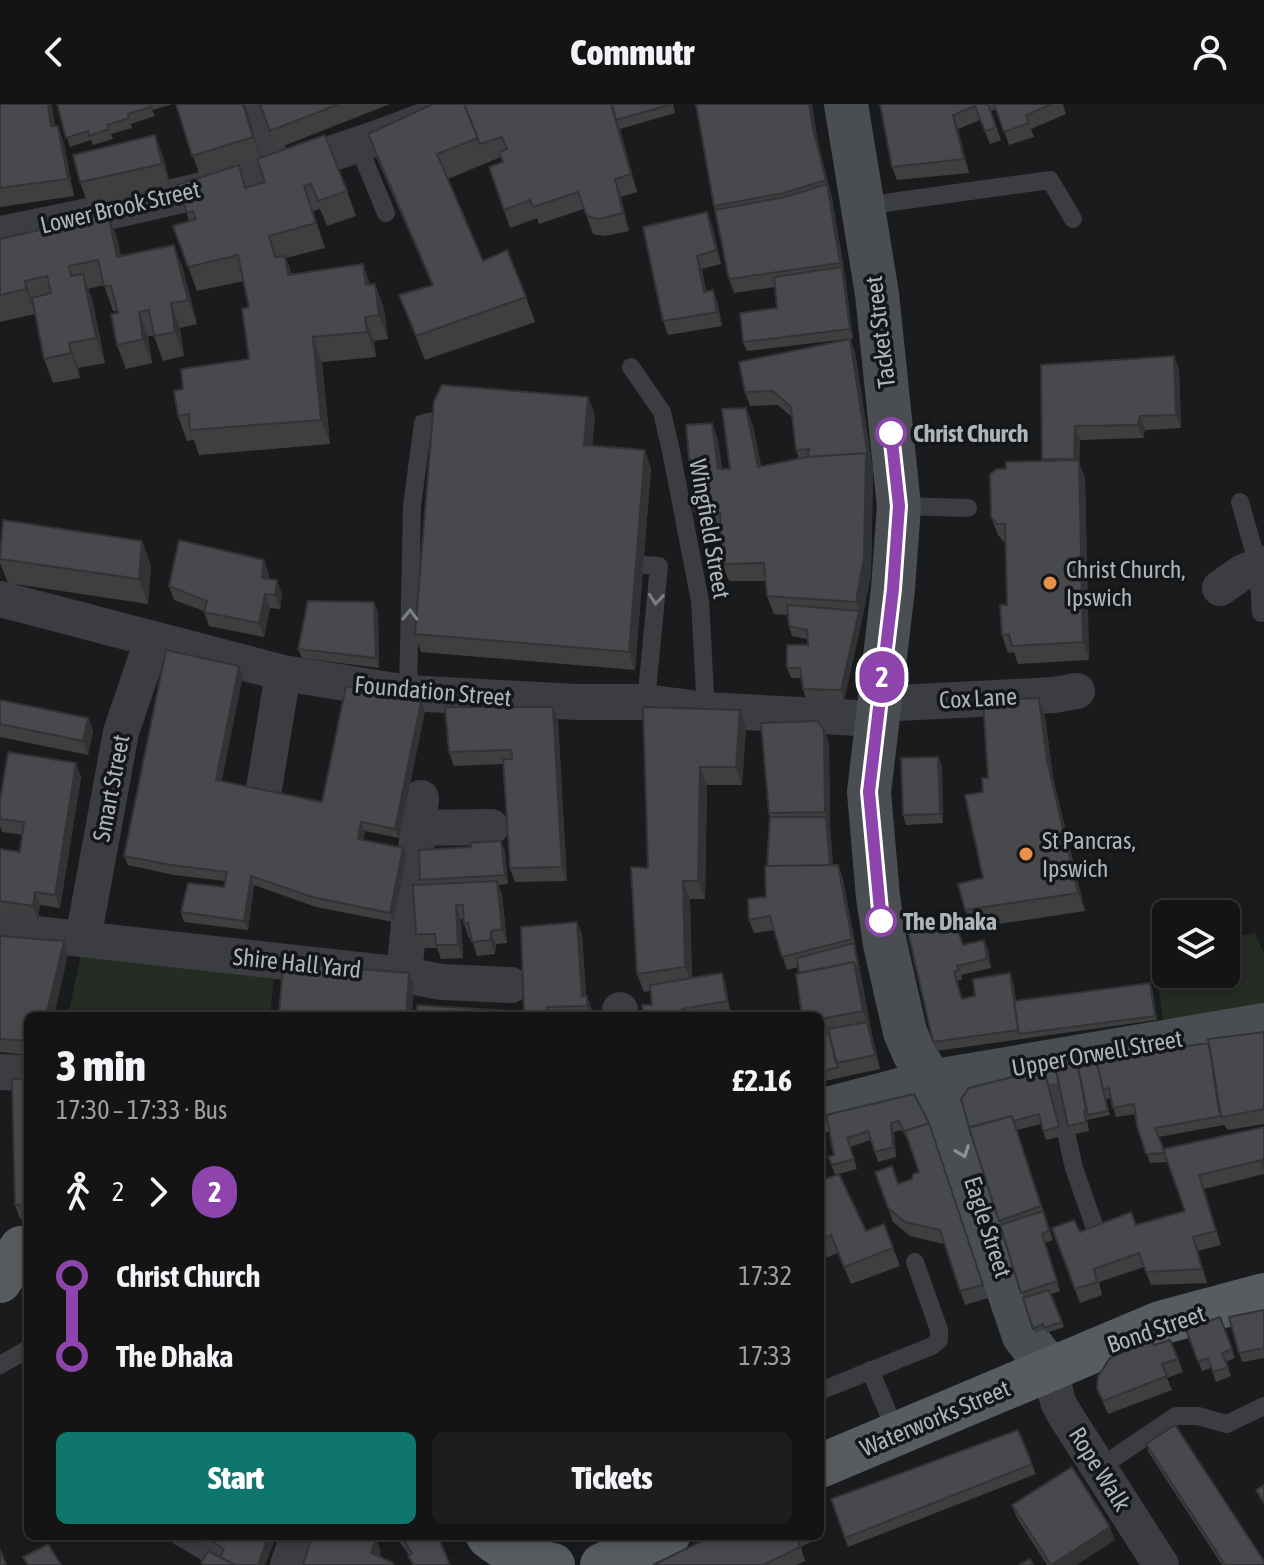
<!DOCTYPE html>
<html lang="en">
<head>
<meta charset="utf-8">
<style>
  :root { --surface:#141415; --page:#1d1d1e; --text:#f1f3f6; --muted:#9d9ea0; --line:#333334; --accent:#0f766e }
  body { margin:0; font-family:"Asap Condensed",sans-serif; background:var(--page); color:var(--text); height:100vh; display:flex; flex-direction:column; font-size:30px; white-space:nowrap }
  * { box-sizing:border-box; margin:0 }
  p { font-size:26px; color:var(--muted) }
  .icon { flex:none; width:44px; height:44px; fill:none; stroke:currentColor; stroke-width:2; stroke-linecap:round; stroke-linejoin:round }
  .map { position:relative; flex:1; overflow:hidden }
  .drawer { position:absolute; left:24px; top:908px; width:800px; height:528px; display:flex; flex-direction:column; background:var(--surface); border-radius:12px; box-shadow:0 4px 12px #0003,0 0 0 2px var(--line) }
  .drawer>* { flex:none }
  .badge { padding:0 16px; border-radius:26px; font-size:28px; line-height:52px }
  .controls { position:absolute; left:1152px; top:796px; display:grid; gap:16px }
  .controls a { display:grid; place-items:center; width:88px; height:88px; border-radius:12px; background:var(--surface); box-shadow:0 4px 12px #0003,0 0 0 2px var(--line); font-size:40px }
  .map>.badge { position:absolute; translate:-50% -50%; box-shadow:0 0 0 4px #fff }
  .legs { display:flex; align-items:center; gap:12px; height:88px; padding:0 32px; font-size:26px }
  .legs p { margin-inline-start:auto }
  .overview { display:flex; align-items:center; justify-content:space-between; height:136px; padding:0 32px }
  h1 { font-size:44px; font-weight:800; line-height:60px }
  .primary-button { display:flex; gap:16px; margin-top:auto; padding:16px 32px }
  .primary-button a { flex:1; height:92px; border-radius:12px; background:var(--accent); color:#fff; font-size:32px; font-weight:800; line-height:92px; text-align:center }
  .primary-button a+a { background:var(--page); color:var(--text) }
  ul { padding:0 32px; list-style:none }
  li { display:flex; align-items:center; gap:28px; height:80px; font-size:30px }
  li i { display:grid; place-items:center; width:12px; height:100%; margin:0 10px; background:currentColor }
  li i::after { content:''; width:20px; height:20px; margin:-10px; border:6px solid; border-radius:50%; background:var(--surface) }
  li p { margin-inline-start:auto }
  li:first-child i { background:linear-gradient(#0000 50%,currentColor 0) }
  li:last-child i { background:linear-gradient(currentColor 50%,#0000 0) }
  header { display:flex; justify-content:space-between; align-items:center; height:104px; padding:0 32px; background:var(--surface); font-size:36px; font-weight:800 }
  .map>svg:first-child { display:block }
</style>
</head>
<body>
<header><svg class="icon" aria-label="back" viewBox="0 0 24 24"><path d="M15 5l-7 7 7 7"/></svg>Commutr<svg class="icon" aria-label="person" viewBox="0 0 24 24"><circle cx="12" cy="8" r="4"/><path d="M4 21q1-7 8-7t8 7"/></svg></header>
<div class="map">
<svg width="1264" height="1461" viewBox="0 0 1264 1461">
  <rect width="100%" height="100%" fill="#1a1b1c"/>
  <!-- green -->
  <path fill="#252c24" d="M1255 829 1264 850V901L1163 917 1157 871 1226 870V835Z
    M81 850 275 863 270 912H68Z"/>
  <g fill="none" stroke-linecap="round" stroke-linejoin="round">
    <!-- lane -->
    <path stroke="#3b3d41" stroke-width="18" d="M358 41 386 109
      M863 102 1050 76 1073 115
      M631 263 662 308 671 347 700 497 706 606
      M1240 398 1258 461 1261 509
      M899 402 968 404
      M621 459 659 462 646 598
      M408 589 412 402 423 319 457 313
      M1050 957 1074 1064 1096 1127
      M0 1261 28 1245
      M870 1266 897 1330
      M820 1287 932 1242 939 1236V1226L915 1158
      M1099 1364 1176 1312H1198L1227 1320 1264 1302
      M178 1432 225 1459"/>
    <!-- street -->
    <path stroke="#3b3d41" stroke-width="36" d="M251 0 274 66
      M0 130C121 106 243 80 360 40 396 28 432 13 468 0
      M1220 484 1243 468 1264 460
      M0 495 283 569 408 589 577 598H646L706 606 877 615
      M879 600 1054 591 1077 587
      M264 685 283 569
      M417 724 491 723
      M0 826 404 871 442 878 511 881
      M83 835 121 628 152 537
      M404 871 421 694
      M620 906 621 912
      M0 968 28 969
      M1050 1265 1058 1298 1065 1311 1161 1461
      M288 1461 298 1432"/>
    <!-- secondary -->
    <path stroke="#4a4d51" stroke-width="44" d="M846 0 877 190 899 402 893 485 869 688 878 793 885 840 905 928 914 949 946 1004 1024 1232 1050 1265
      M820 1007 930 978 1264 921"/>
    <!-- primary -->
    <path stroke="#585b60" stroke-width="44" d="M0 1177 21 1144
      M820 1362 1160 1219 1264 1191
      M488 1432C508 1448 527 1457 553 1461
      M602 1461 668 1432"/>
  </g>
  <!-- wall -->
  <path fill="#3d3f41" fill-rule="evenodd" d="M0 0 58 22 64 40 74 92 0 103Z
    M57 0H173L152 6 155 12 131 20 132 24 111 30 113 35 93 41 91 36 70 43Z
    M176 0H245L261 54 347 87 356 112 327 122 320 105 313 107 325 144 286 154 292 171 363 160 370 181 375 180 384 205 388 235 374 237 376 253 322 258 330 340 199 351 194 336 187 337 178 312 183 285 249 255V203L244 177 197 187 173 122 189 117 177 81 200 73ZM258 59 265 78 247 84 240 64Z
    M260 0H390L276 45Z
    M433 0H673L675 9 620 25 637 88 621 93 629 127 605 132 593 130 584 105 539 120 537 114 510 124 489 63 503 58 501 53 448 75 483 157 526 193 535 218 425 256 399 191 432 181 377 55 368 30Z
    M880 0H1063L1066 10 1031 25 1034 33 1009 41 996 5 991 7 1001 36 990 40 980 16 958 25 969 69 897 76 892 63Z
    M155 31 164 56 171 84 89 103 80 78Z
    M819 43 832 94 845 172 853 235H850L855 248 873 367 871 470 862 516 844 596 806 595 803 585 801 574H791L787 564 808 541 807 535 792 532 789 522 788 511 774 510 767 492 766 477H729L722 460 721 426 701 425 694 407 712 319 718 337 722 365H730L746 304 753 322 761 362 799 355 796 346 792 313 778 301 750 302 745 288 847 235 747 247 743 238 777 204 775 183 734 189 729 175 714 102Z
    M108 109 117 134 121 152 183 165 197 220 180 224 184 252 163 257 154 232H148L152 259 126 265 117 241 118 207H113L104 181 88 185 92 195 105 259 78 264 80 274 53 279 44 255 35 210 0 218V135L40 126Z
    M712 121 721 160 702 165 706 188 713 186 718 200 722 222 668 231 663 217Z
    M1041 261 1179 265 1181 324 1145 326 1143 334 1080 336 1079 358 1085 374 1089 556 1018 560 1014 548 1008 549 1002 531 1007 501 1006 438 1003 437 998 431 991 413 1006 365 1042 357Z
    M595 311 592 342 651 364 635 566 421 548 415 530Z
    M142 437 151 462 148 500 8 479 0 459V441Z
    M269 470V475L282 490 280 505 270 504 264 533 209 522 204 507 174 496 169 482Z
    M374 498 378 508 379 564 302 554 298 545Z
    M243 571 221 677 322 698 421 598 425 607 399 734 365 727 363 736 406 754 393 818 316 803 254 781 248 826 184 818 181 808 224 783 225 777 174 771 128 761 124 752Z
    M0 596 88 614 93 627 88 651 0 633Z
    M553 603 558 617 567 777 515 778 510 764 504 660 454 662 449 648Z
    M643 603 740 606 746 624 742 681H707L705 795H690L692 874 725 878 730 906 700 912H643L652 901 650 887 644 888 637 870 648 764Z
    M1045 612 1053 674 1085 807 972 824 965 806 983 774V688L988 674Z
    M829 639 830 722 833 761H838L843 775 872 931 880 965 820 978V912L799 869 798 863 787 866 774 826 754 829 749 816 766 793 767 762 770 713 769 709Z
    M938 653 942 662 943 719 906 721 903 711Z
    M76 659 81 673 60 804 40 801 38 816 0 810V745L20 748 23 731 2 728 0 722V697Z
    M505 747 508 780 498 781 502 791 507 839 496 840 495 850 477 852 471 833 469 834 464 820V815H461L463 854 441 855 437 844H421L416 830 421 781 420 776Z
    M577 818 582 831 586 892 592 907 524 908Z
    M908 828 988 845 991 864 961 871 962 876 957 877 962 895 975 892 1013 878 1016 897 1152 883 1157 916 936 947 933 938Z
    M0 832 68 851 28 912V951L0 948Z
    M1264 928V1020L1228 1026 1224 1021 1159 1033 1164 1048 1264 1023V1070L1204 1085 1221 1141 1198 1147 1207 1179 1151 1181 1144 1163 1099 1178 1102 1191 1080 1199 1052 1124 1080 1128 1136 1121 1185 1107 1168 1058 1150 1059 1137 1022 1135 1010 1116 1013 1111 994 1106 995 1110 1011 1087 1016 1089 1027 1071 1031 1068 1022 1077 958 1078 963Z
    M28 975V1114L20 1115 15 1101Z
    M1047 975 1062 1032 1046 1036 1041 1020 1017 1026 1053 1136 1045 1139 1060 1187 1051 1190 1064 1223 1046 1229 1044 1225 1035 1230 969 1024Z
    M914 990 934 1032 988 1194 965 1201 944 1140 910 1132 893 1118 875 1068 898 1080 912 1075 919 1068 909 1040 902 1026 894 1028 896 1053 878 1058 871 1036 850 1043 857 1065 835 1071 828 1053 834 1051 826 1011Z
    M820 1077 866 1127 884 1120 900 1162 851 1180 838 1149 820 1156Z
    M1264 1206V1254L1242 1258 1239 1249Z
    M1220 1213 1235 1254 1226 1258 1231 1272 1216 1278 1211 1264 1202 1267 1186 1225Z
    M1154 1241 1178 1255 1183 1268 1167 1274 1172 1286 1108 1310 1097 1285Z
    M1018 1326 1036 1370 848 1443 831 1395Z
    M1146 1340 1264 1461H1222L1149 1349Z
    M1012 1401 1115 1436 1076 1461H1047L1017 1414Z
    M200 1432H276L265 1461H202L201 1459 220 1453 222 1450 202 1437Z
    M395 1432H438L450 1461H412L409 1451Z
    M712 1432H811L813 1437 801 1443 805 1457 796 1461H653Z"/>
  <!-- shaded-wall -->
  <path fill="#323335" d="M48 0H52L58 40 51 22Z
    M243 0H245L262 58 253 33Z
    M611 0 620 25 637 88 631 70Z
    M809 0H812L819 43 832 94 845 172 853 235 850 225 842 163 827 80 813 25Z
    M953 11 958 25 969 69 964 55Z
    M58 22 64 40 74 92 68 75Z
    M155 31 164 56 171 84 162 60Z
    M615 75 621 93 629 127 623 109Z
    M304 82 313 107 325 144 316 119Z
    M707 108 712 121 721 160 716 146Z
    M108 109 117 134 126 178 117 153Z
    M174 141 183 165 197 220 188 196Z
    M285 152 294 176 288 171Z
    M697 152 702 165 709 202 704 188Z
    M363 160 372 185 366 181Z
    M83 170 92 195 105 259 96 234Z
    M25 177 34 202 35 210 26 185Z
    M375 180 384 205 388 235 379 211Z
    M713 186 718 200 722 222 717 208Z
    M171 199 180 224 184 252 175 228Z
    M139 208 148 232 152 259 143 235Z
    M365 213 374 237 376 253 367 228Z
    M313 233 322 258 330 340 321 316Z
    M850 235 855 248 873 367 871 470 862 516 844 596 841 586 859 507 856 498Z
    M69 239 78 264 80 274 71 249Z
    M1174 252 1179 265 1181 324 1176 311Z
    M588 293 595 311 591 359 584 341Z
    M746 304 753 322 765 381 758 363Z
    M1140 312 1145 326 1143 334 1138 321Z
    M712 319 718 337 724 382 718 365Z
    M1075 322 1080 336 1079 358 1085 374 1089 556 1083 538 1079 368 1074 355Z
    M645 346 651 364 635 566 629 548Z
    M142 437 151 462 148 500 139 475Z
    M264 456 269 470 267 487 262 474Z
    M277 476 282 490 280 505 275 491Z
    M265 490 270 504 264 533 259 519Z
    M374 498 378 508 379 564 376 554Z
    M239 562 243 571 220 686 216 676Z
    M1039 594 1045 612 1053 674 1085 807 1078 789 1047 656Z
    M421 598 425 607 399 734 395 725Z
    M553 603 558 617 567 777 562 763Z
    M740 606 746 624 742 681 736 663Z
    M88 614 93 627 88 651 83 637Z
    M824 626 829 639 830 722 825 708Z
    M938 653 942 662 943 719 940 710Z
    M76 659 81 673 60 804 55 791Z
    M700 663 707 681 705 795 698 777Z
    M826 713 830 722 834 776 831 766Z
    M361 718 365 727 361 744 358 735Z
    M501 737 505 747 508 780 505 771Z
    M403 744 406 754 393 818 390 809Z
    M838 761 843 775 872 931 863 907 854 858V839Z
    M251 772 254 781 248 826 244 817Z
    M497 777 502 791 507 839 502 825Z
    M683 777 690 795 692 881 685 863Z
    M35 788 40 801 38 816 33 802Z
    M456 801 461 815 463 854 458 841Z
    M577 818 582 831 587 902 582 892Z
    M491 827 496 840 495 850 490 836Z
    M984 836 988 845 991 864 987 855Z
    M64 837 68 851 54 912H46Z
    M409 869 414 883 412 912H406Z
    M722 869 725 878 730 906 727 897Z
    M1010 869 1013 878 1020 930 1018 926Z
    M587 892 592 905V912H591L587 902Z
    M867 918 872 931 880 965 875 951Z
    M1044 965 1047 975 1062 1032 1059 1023Z
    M891 1019 894 1028 896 1053 893 1043Z
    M1193 1133 1198 1147 1207 1179 1202 1165Z
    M1110 1423 1115 1436 1076 1461H1051Z
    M272 1432H276L265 1461H258L267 1436Z
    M376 1434 381 1448 377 1461 371 1449Z"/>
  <!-- building -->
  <path fill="#47494c" stroke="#323335" stroke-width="2" d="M0 0H48L51 22H58L68 75 0 84Z
    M57 0H150L151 3 128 10 129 14 107 21 109 25 89 32 88 27 66 34Z
    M176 0H243L253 33 192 52Z
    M260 0H339L270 27Z
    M433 0H464L478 34 437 50 483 157 507 146 526 193 416 232 399 191 433 181 368 30Z
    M464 0H611L631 70 615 75 623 109 599 115 587 112 578 88 533 103 530 96 504 106 489 63 503 58 499 48 507 45 502 33 480 40Z
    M612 0H672L616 16Z
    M696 0H809L813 25 826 76 784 89 714 102Z
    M880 0H988L996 23 985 27 975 2 953 11 964 55 892 63Z
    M994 0H1052L1026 11 1029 19 1004 28Z
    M155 31 162 60 80 78 73 51Z
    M325 31 347 87 318 97 311 80 304 82 316 119 269 132 275 153 285 152 288 171 363 160 366 181 375 180 379 211 365 213 367 228 313 233 321 316 190 326 189 310 178 312 174 287 183 285 181 265 249 255 242 205 249 203 238 151 188 163 173 122 196 115 193 107 187 109 177 81 239 61 245 84 265 78 257 55Z
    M827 80 840 159 729 175 715 106 785 93Z
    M707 108 716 146 697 152 704 188 713 186 717 208 663 217 643 123Z
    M108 109 117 153 174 141 188 196 171 199 175 228 154 232 149 206 139 208 143 235 117 241 111 210 118 209 111 182H104L98 156 69 162 71 172 83 170 96 234 69 239 71 249 44 255 32 194 51 189 47 172 25 177 26 185 0 191V135L40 126 39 123Z
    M842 163 850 225 743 238 740 209 777 204 774 173Z
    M850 235 868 353 866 349 808 353 809 345 796 346 791 303 773 287 745 288 739 258Z
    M1174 252 1176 311 1140 312 1138 321 1075 322 1074 355H1042L1041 261Z
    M442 281 588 293 584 341 645 346 629 548 415 530 434 297Z
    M746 304 758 363 807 353 866 349 864 453 856 498 767 492 764 459 722 460 720 409 694 407 686 321 712 319 718 365H730L722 305Z
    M1079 356 1083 538 1012 542 1009 530 1002 531 1000 501H1007L1005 420H997L991 413 990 370 997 365H1006V358Z
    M3 416 142 437 139 475 0 455Z
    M179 436 264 456 262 474 277 476 275 491 265 490 259 519 204 508 207 497 169 482Z
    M308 497 374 498 376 554 298 545Z
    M787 501 859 507 841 586 803 585 800 564H787V541H808L807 526 789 522Z
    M166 546 239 562 216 676 322 698 346 582 421 598 395 725 361 718 358 735 403 744 390 809 312 793 251 772 244 817 181 808 188 779 224 783 227 768 171 761 124 752Z
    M1039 594 1047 656 1078 789 965 806 958 780 983 774 965 691 983 688 982 674H988L983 597Z
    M0 596 88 614 83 637 0 620Z
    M445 603H553L562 763 510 764 503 655H512L511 646 449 648Z
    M643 603 740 606 736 663H700L698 777H683L685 863 637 870 631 763 648 764Z
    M817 617 824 626 825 708 769 709 761 619Z
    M8 648 76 659 55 791 35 788 33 802 0 797V745L20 748 24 718 0 715V697Z
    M938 653 940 710 903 711 901 654Z
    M770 713H826L830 761 767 762Z
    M501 737 505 771 420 776 419 746 471 743 470 739Z
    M838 761 852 835 782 853 770 812 749 816 748 795 766 793 765 762Z
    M497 777 502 825 491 827 490 836 472 838 468 819 464 820 463 801H456L458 841H436L435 830H416L413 781Z
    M954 814 963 841 984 836 987 855 957 862 959 866 954 868 962 895 975 892 973 875 1010 869 1018 926 933 938 908 828Z
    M577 818 582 892H587V902L547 903 548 907H595V912H416L417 901 524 908 521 823Z
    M0 832 64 837 46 912H28V937L0 935Z
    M854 839 860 873 854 858 799 869 797 854Z
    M854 858 863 907 820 915V912H802L796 870Z
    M283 859 409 869 406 912H279Z
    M722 869 727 897 682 905V912H643L642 901H652L650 881Z
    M1150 879 1155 912 1019 930 1014 897Z
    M867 918 875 951 836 959 828 925Z
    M1264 928V1005L1223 1013 1219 1007 1208 935Z
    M829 929 838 963 820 968V931Z
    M1209 939 1221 1012 1155 1024 1165 1049 1146 1050 1137 1022 1134 1000 1113 1004 1109 984 1103 986 1096 954Z
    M1077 958 1086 1006 1084 1007 1086 1018 1068 1022 1055 962Z
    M1097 959 1108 1007 1088 1011 1078 963Z
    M1044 965 1059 1023 1043 1027 1039 1010 1013 1017 1012 1012 969 1023 961 995 969 984Z
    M12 975H28V1100L15 1101Z
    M914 990 929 1019 905 1027 906 1031 899 1017 891 1019 893 1043 875 1048 868 1027 847 1034 854 1055 832 1061 828 1053 834 1051 826 1011Z
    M1012 1012 1041 1102 999 1117 969 1024Z
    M929 1019 983 1181 960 1187 940 1126 905 1118 888 1104 875 1068 892 1062 898 1080 912 1075 913 1070 919 1068 905 1027Z
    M1264 1023V1066L1262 1056 1199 1071 1216 1127 1193 1133 1202 1165 1146 1168 1139 1149 1094 1165 1097 1178 1075 1185 1052 1124 1074 1116 1080 1128 1131 1108 1136 1121 1185 1107 1163 1045Z
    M839 1070 866 1127 884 1120 893 1144 844 1163 831 1131 820 1136V1077Z
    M1043 1107 1049 1126 1042 1130 1057 1177 1021 1189 1000 1121Z
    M1049 1186 1062 1218 1044 1224 1043 1220 1033 1225 1023 1194Z
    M1264 1206V1244L1239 1249 1229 1213Z
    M1220 1213 1232 1245 1222 1249 1228 1263 1213 1268 1208 1254 1198 1258 1186 1225Z
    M1151 1236 1154 1241 1170 1236 1178 1255 1162 1260 1167 1272 1103 1297 1097 1285 1098 1272 1110 1254Z
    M1175 1321 1264 1457V1461H1225L1146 1340Z
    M1018 1326 1032 1360 845 1434 831 1395Z
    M1072 1363 1110 1423 1051 1461 1012 1401Z
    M1264 1381V1399L1256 1386Z
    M204 1432H259L267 1436 258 1461H235L220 1453 224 1445Z
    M259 1432H272L269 1441 267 1436Z
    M312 1432H371L376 1434 371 1449 393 1459V1461H303Z
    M400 1432H438L450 1461H414L408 1452 412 1449Z
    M712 1432H797L800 1443 763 1461H653Z
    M48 1440 61 1461H28L23 1453Z
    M0 1445 6 1461H0Z
    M208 1447 235 1461H204L201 1459Z
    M1030 1455 1033 1461H1019Z"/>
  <!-- one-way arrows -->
  <defs><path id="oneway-chevron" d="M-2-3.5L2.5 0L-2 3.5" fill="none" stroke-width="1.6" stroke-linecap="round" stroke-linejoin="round" transform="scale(2)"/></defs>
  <g stroke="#7a7e84">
    <use href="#oneway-chevron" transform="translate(656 495) rotate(95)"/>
    <use href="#oneway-chevron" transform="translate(410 511) rotate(-89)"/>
  </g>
  <use stroke="#8b9096" href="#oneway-chevron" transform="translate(963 1048) rotate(70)"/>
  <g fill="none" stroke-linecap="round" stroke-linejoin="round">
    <!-- line-1 casing -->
    <g stroke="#fff" stroke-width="18">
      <path id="line-1" d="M881 817 869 688 893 485 899 402 891 329"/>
    </g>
    <!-- line-1 -->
    <use href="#line-1" stroke="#8e44ad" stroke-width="12"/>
  </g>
  <!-- markers -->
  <g fill="#fff" stroke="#8e44ad" stroke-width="4">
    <circle cx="891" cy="329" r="14"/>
    <circle cx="881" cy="817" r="14"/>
  </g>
  <g fill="#e69048" stroke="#151617" stroke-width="3">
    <circle cx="1050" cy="479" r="8"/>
    <circle cx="1026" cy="750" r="8"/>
  </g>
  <g text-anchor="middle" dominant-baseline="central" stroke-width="7" stroke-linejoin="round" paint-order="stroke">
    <!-- street labels -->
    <g font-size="24" fill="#aeb4bb" stroke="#151617">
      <text transform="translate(120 103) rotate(-13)">Lower Brook Street</text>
      <text transform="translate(880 228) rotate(-97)">Tacket Street</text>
      <text transform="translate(710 425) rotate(80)">Wingfield Street</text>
      <text transform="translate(433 587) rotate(5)">Foundation Street</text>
      <text transform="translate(978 594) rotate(-3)">Cox Lane</text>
      <text transform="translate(111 684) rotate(-79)">Smart Street</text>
      <text transform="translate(297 859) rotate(6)">Shire Hall Yard</text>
      <text transform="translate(1097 949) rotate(-10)">Upper Orwell Street</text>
      <text transform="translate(988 1123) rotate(72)">Eagle Street</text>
      <text transform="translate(1156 1225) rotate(-19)">Bond Street</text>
      <text transform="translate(935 1314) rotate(-23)">Waterworks Street</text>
      <text transform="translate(1100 1365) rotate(58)">Rope Walk</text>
    </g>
    <!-- stop labels -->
    <g font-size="24" font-weight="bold" fill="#aeb4bb" stroke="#151617" text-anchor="start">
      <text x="913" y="329">Christ Church</text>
      <text x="903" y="817">The Dhaka</text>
    </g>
    <!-- poi labels -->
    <g font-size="24" fill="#aeb4bb" stroke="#151617" text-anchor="start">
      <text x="1066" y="465">Christ Church,<tspan x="1066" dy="28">Ipswich</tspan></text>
      <text x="1042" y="736">St Pancras,<tspan x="1042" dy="28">Ipswich</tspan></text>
    </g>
  </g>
</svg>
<div class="controls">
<a><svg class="icon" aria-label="layers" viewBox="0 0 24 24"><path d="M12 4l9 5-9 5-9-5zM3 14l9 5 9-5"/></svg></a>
</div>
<b class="badge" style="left:882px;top:573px;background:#8e44ad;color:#fff">2</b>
<section class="drawer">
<div class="overview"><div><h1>3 min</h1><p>17:30 – 17:33 · Bus</p></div><b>£2.16</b></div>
<div class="legs"><svg class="icon" aria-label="walk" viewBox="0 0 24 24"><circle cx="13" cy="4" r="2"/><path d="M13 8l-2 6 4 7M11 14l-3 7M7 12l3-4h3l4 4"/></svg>2<svg class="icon" aria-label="forward" viewBox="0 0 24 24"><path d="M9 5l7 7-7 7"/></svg><b class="badge" style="background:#8e44ad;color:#fff">2</b></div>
<ul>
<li><i style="color:#8e44ad"></i><b>Christ Church</b><p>17:32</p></li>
<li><i style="color:#8e44ad"></i><b>The Dhaka</b><p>17:33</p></li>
</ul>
<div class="primary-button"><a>Start</a><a>Tickets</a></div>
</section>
</div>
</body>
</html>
